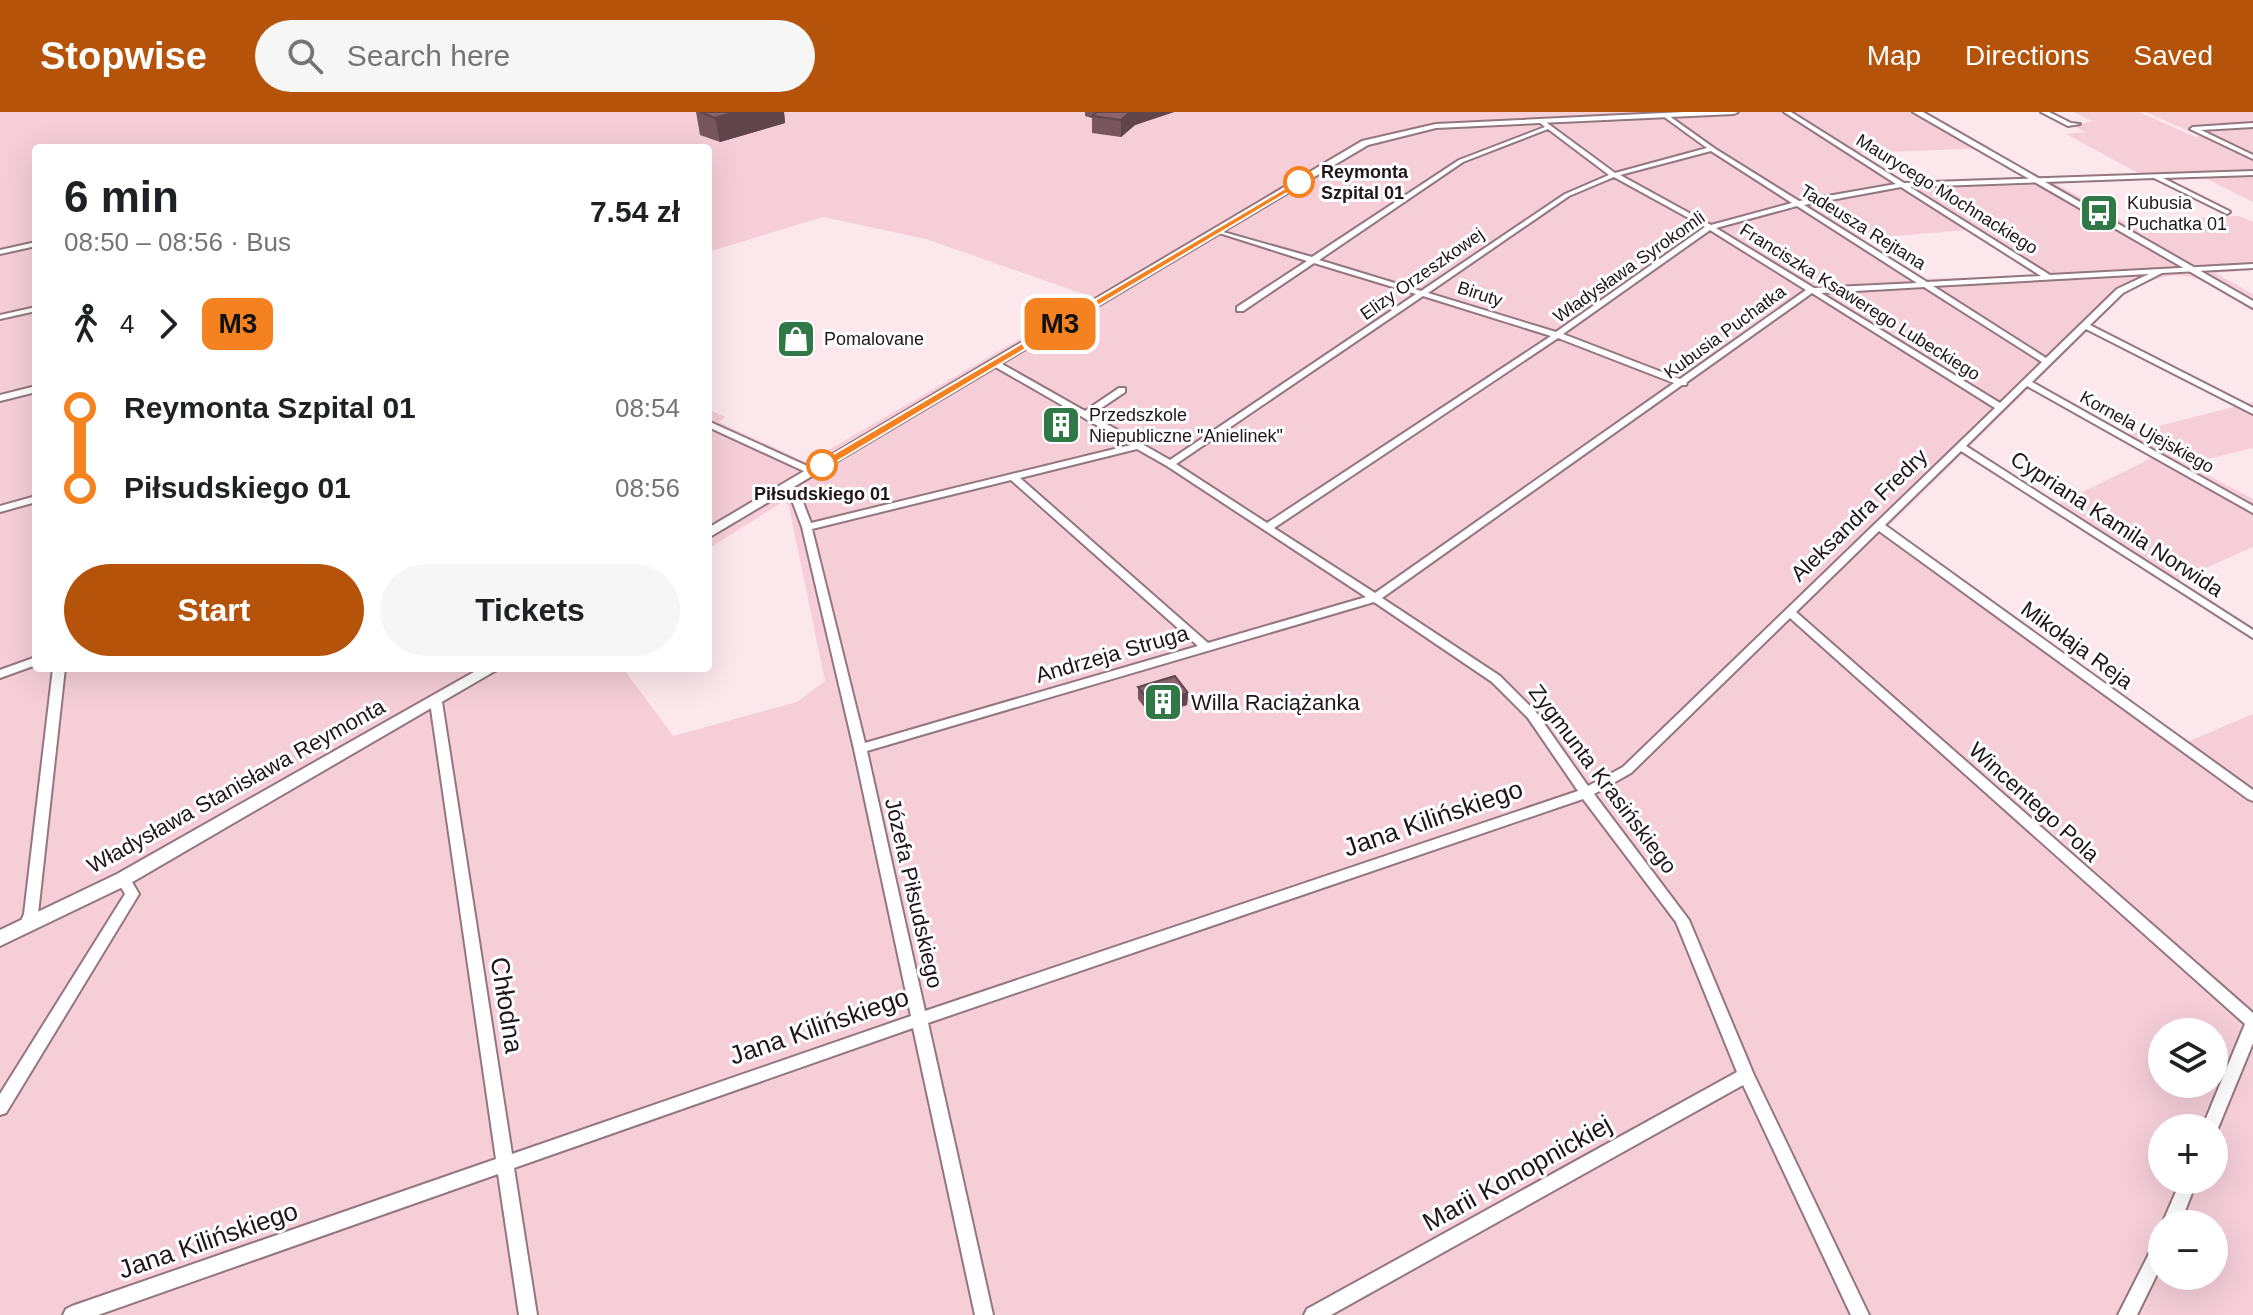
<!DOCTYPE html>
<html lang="en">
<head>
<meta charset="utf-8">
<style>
  :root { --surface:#fff; --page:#f6f6f6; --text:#202124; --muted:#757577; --accent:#b45309 }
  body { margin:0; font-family:Arial,sans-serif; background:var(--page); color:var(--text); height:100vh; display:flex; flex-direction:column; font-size:30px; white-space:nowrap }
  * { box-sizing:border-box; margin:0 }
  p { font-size:26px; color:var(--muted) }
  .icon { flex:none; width:44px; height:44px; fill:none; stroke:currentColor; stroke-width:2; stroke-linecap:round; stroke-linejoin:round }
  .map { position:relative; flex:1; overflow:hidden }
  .side { position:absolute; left:32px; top:32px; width:680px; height:528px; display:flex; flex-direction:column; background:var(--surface); border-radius:8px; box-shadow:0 8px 32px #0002 }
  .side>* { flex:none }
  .badge { padding:0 16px; border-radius:12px; font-size:28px; line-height:52px }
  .fabs { position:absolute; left:2148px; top:906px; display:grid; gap:16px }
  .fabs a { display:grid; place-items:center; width:80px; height:80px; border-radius:50%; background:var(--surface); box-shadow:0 8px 32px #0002; font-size:40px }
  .map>.badge { position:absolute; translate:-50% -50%; box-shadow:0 0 0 4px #fff }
  .legs { display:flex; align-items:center; gap:12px; height:88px; padding:0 32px; font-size:26px }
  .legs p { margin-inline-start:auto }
  .summary { display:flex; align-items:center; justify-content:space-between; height:136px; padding:0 32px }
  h1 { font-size:44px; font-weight:700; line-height:60px }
  .button { display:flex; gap:16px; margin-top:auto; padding:16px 32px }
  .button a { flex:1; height:92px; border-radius:48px; background:var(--accent); color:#fff; font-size:32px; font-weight:700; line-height:92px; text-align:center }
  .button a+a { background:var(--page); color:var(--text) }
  ul { padding:0 32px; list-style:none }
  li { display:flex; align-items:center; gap:28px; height:80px; font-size:30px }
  li i { display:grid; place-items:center; width:12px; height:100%; margin:0 10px; background:currentColor }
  li i::after { content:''; width:20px; height:20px; margin:-10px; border:6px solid; border-radius:50%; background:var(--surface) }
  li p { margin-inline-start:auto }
  li:first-child i { background:linear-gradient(#0000 50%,currentColor 0) }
  li:last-child i { background:linear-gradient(currentColor 50%,#0000 0) }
  header { display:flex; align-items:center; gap:48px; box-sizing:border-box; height:112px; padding:0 40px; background:var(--accent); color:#fff }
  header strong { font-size:38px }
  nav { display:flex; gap:44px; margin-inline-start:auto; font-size:28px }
  .search { width:560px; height:72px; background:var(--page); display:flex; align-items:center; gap:20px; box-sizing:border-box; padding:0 28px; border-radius:44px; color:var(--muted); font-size:30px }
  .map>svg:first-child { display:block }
</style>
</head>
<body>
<header>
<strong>Stopwise</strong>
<div class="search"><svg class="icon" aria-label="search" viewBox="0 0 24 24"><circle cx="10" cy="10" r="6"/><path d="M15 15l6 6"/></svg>Search here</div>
<nav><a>Map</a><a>Directions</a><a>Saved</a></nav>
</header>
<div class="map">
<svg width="2253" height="1203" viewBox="0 0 2253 1203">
  <rect width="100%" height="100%" fill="#fce7ed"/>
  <!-- green -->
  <path fill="#f5ced8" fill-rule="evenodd" d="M0 0H1927L1991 36 1858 41 1901 69 2042 64 2123 109 2239 104 2253 110V158L2215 161 2253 182V199C2199 168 2187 147 2126 181L1889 414 2187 630 2253 602V1203H0ZM36 36H708V140L823 105 926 127 1092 185 813 347 803 349 719 310 725 305 708 297V437L784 389 789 395 825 569 797 590 673 624 623 556H36ZM1967 118 2039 163 1921 167 1859 127ZM2162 920H2214V972H2162ZM2162 1016H2214V1068H2162ZM2162 1112H2214V1164H2162Z
    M2074 0H2139L2195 25 2200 24 2146 0H2253V90L2203 65 2149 67 2066 22 2085 20 2074 14 2092 9Z
    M2253 290V336L2187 352 2253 387V435L2178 468 2058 392 2160 342 2127 322Z"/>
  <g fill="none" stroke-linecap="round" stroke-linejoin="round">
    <!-- minor casing -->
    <g stroke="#94767e" stroke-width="4">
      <path id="minor" d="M1784 0H1791L1904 71 2253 59V63L2163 66 2229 99 2230 100 2227 102 2154 66 1910 75 2050 163 2253 152V156L2162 161 2123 181 2090 213 2253 296V302L2086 217 2032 270 2253 394V401L2027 274 1966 334 2253 518V526L1961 339 1885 413 2253 678V689L2248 687 1879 419 1796 500 2253 901V931L2216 1021 2214 1022V1016H2202L2245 912 1790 506 1631 661 1594 682 1689 808 1754 963 1869 1203H1851L1743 973 1331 1203H1304L1307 1197 1737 960 1676 810 1583 687 928 911 993 1203H975L913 916 514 1056 537 1203H519L498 1062 98 1203H63L66 1197 72 1194 496 1047 430 590 432 587H440L442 590 512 1042 911 904 854 637 802 415 793 391 780 375 782 373H788L803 390 811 411 1131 333 992 253 991 251 995 248 1085 299 1119 276H1125V280L1091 303 1170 348 1416 182 1314 151 1243 199H1237V195L1307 149 1216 120V118L1312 145 1459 48 1545 15 1539 10V8H1543L1615 61 1707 36 1663 4 1665 1 1714 36 1799 89 1896 72ZM1548 17 1609 63 1565 82 1421 179 1319 148 1463 50ZM1711 39 1792 91 1711 113 1620 63ZM1614 65 1705 115 1556 220 1428 181 1569 84ZM1901 75 2041 164 1927 170 1804 93ZM1797 94 1917 171 1814 176 1716 116ZM1710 118 1806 178 1680 267 1563 222ZM2149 162 2117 177 2046 246 1933 174ZM1924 175 2042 250 2000 291 1821 181ZM1812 181 1995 296 1623 655 1588 674 1536 600 1500 564 1382 486 1682 273H1686L1687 270ZM1423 184 1551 224 1267 411 1176 352ZM1558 226 1674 271 1375 481 1274 416ZM1137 337 1167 354 1366 485 1208 531 1020 366ZM1011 368 1198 534 865 631 812 417ZM1374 490 1492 570 1528 606 1578 679 925 899 867 639Z
        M2041 0H2049L2071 11 2080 12 2068 14Z
        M2253 11V15L2201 18 2253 43V47L2190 17 2193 15Z
        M36 130V134L0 142V138Z
        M36 195V199L0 207V203Z
        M36 274V280L0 289V283Z
        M708 309 814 357 816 359 811 362 808 361 708 315Z
        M36 384V390L0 400V394Z
        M36 545V553L0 566V558Z
        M53 556H65L38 802 31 818 26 819 21 818 19 814 24 802Z
        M123 762 128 763 139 782 6 1001 0 1003V982L125 782 116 767 118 763Z
        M2181 1068H2197L2180 1112H2162Z
        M2162 1126V1152L2137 1203H2118L2156 1128Z"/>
    </g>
    <!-- tertiary casing -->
    <g stroke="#94767e" stroke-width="4">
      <path id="tertiary" d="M1684 0H1738L1734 2 1436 16 1368 33 708 426V416L1362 29 1436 12Z
        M1913 0H1923L2253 189V196Z
        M481 556H500L129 772 0 834V818L117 762Z"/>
    </g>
    <!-- minor -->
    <use href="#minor" fill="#fff" fill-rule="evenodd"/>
    <!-- tertiary -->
    <use href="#tertiary" fill="#fff" fill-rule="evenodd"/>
  </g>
  <!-- wall -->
  <path fill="#78555f" d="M696 0H784L785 11 720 30 700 23Z
    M1085 0H1174L1135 13 1121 25 1092 21V6L1085 4Z
    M1044 306 1078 314 1064 322 1044 312Z
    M1138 575 1188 581 1187 593 1151 604 1138 587Z"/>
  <!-- shaded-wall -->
  <path fill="#61454d" d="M735 0H784L785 11 720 30 715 6Z
    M1130 0H1174L1135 13 1121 25V8Z
    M1078 309V314L1064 322V316Z
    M1188 581 1187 593 1151 604V592Z"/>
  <!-- building -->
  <path fill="#8b636e" stroke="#61454d" stroke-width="2" d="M700 0H735L715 6Z
    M1097 0H1130L1121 8 1092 4Z
    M1058 299 1078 309 1064 316 1044 306Z
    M1175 564 1188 581 1151 592 1138 575Z"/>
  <!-- line-1 -->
  <path fill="#f58220" stroke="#fff" stroke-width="2" d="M1299 68 1302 72 826 356 815 353Z"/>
  <!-- icons -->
  <defs>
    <g id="bus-square" transform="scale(2)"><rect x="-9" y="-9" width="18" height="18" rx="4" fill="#307946" stroke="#fff"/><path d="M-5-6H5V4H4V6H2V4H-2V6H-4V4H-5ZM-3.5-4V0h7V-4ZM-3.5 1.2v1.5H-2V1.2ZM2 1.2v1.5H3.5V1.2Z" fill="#fff"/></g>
    <g id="shop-square" transform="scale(2)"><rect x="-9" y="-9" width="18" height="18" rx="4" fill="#307946" stroke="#fff"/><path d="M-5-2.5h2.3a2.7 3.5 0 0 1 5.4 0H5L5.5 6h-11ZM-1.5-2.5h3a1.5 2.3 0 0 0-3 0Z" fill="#fff"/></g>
    <g id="building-square" transform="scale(2)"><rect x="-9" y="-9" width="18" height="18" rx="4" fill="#307946" stroke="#fff"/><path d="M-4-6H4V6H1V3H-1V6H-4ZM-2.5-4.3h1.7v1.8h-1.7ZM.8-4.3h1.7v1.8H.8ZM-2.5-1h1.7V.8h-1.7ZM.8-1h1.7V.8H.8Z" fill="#fff"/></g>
  </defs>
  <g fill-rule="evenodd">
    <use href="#bus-square" x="2099" y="101"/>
    <use href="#shop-square" x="796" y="227"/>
    <use href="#building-square" x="1061" y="313"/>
    <use href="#building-square" x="1163" y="590"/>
  </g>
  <!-- markers -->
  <g fill="#fff" stroke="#f58220" stroke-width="4">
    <circle cx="1299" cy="70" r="14"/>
    <circle cx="822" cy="353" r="14"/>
  </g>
  <g text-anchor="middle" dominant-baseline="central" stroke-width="6" stroke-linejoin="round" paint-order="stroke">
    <!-- far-stop labels -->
    <g font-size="18" font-weight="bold" fill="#201518" stroke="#fff" text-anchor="start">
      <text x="1321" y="60">Reymonta<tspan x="1321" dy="21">Szpital 01</tspan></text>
      <text x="822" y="382" text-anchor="middle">Piłsudskiego 01</text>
    </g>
    <!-- far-street labels -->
    <g font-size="18" fill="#201518" stroke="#fff">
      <text transform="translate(1947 82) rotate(32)">Maurycego Mochnackiego</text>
      <text transform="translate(1863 115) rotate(32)">Tadeusza Rejtana</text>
      <text transform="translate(1629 155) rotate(-35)">Władysława Syrokomli</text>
      <text transform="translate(1422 162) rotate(-35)">Elizy Orzeszkowej</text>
      <text transform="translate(1480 182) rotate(18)">Biruty</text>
      <text transform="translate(1860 190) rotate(32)">Franciszka Ksawerego Lubeckiego</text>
      <text transform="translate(1725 220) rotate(-36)">Kubusia Puchatka</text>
      <text transform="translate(2147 320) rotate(29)">Kornela Ujejskiego</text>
    </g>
    <!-- far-poi labels -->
    <g font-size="18" fill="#201518" stroke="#fff" text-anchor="start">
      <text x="2127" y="91">Kubusia<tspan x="2127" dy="21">Puchatka 01</tspan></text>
      <text x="824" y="227">Pomalovane</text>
      <text x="1089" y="303">Przedszkole<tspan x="1089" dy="21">Niepubliczne "Anielinek"</tspan></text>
    </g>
    <!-- street labels -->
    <g font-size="22" fill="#201518" stroke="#fff">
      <text transform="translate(1859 403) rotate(-44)">Aleksandra Fredry</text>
      <text transform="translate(2117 412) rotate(33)">Cypriana Kamila Norwida</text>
      <text transform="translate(2077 533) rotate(36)">Mikołaja Reja</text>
      <text transform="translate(1112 542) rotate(-16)">Andrzeja Struga</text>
      <text transform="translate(1603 667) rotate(53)">Zygmunta Krasińskiego</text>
      <text transform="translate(236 674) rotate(-29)">Władysława Stanisława Reymonta</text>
      <text transform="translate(2034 690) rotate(42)">Wincentego Pola</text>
      <text transform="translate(914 781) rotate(77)">Józefa Piłsudskiego</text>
    </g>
    <!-- poi labels -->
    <g font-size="22" fill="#201518" stroke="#fff" text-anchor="start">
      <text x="1191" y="590">Willa Raciążanka</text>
    </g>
    <!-- near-street labels -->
    <g font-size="26" fill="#201518" stroke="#fff">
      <text transform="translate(1433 706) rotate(-19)">Jana Kilińskiego</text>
      <text transform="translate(507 893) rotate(81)">Chłodna</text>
      <text transform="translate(819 914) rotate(-19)">Jana Kilińskiego</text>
      <text transform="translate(1517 1061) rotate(-29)">Marii Konopnickiej</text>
      <text transform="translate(208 1128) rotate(-19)">Jana Kilińskiego</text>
    </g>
  </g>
</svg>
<div class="fabs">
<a><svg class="icon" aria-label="layers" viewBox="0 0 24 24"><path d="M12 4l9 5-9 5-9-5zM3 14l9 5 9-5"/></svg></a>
<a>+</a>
<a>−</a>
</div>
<b class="badge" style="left:1060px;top:212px;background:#f58220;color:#111">M3</b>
<section class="side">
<div class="summary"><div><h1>6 min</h1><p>08:50 – 08:56 · Bus</p></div><b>7.54 zł</b></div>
<div class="legs"><svg class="icon" aria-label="walk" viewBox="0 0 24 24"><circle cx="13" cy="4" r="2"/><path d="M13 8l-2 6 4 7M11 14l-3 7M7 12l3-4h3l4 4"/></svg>4<svg class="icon" aria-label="forward" viewBox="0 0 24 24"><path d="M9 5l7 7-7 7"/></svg><b class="badge" style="background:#f58220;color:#111">M3</b></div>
<ul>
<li><i style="color:#f58220"></i><b>Reymonta Szpital 01</b><p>08:54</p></li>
<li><i style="color:#f58220"></i><b>Piłsudskiego 01</b><p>08:56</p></li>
</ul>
<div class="button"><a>Start</a><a>Tickets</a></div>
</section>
</div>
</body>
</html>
